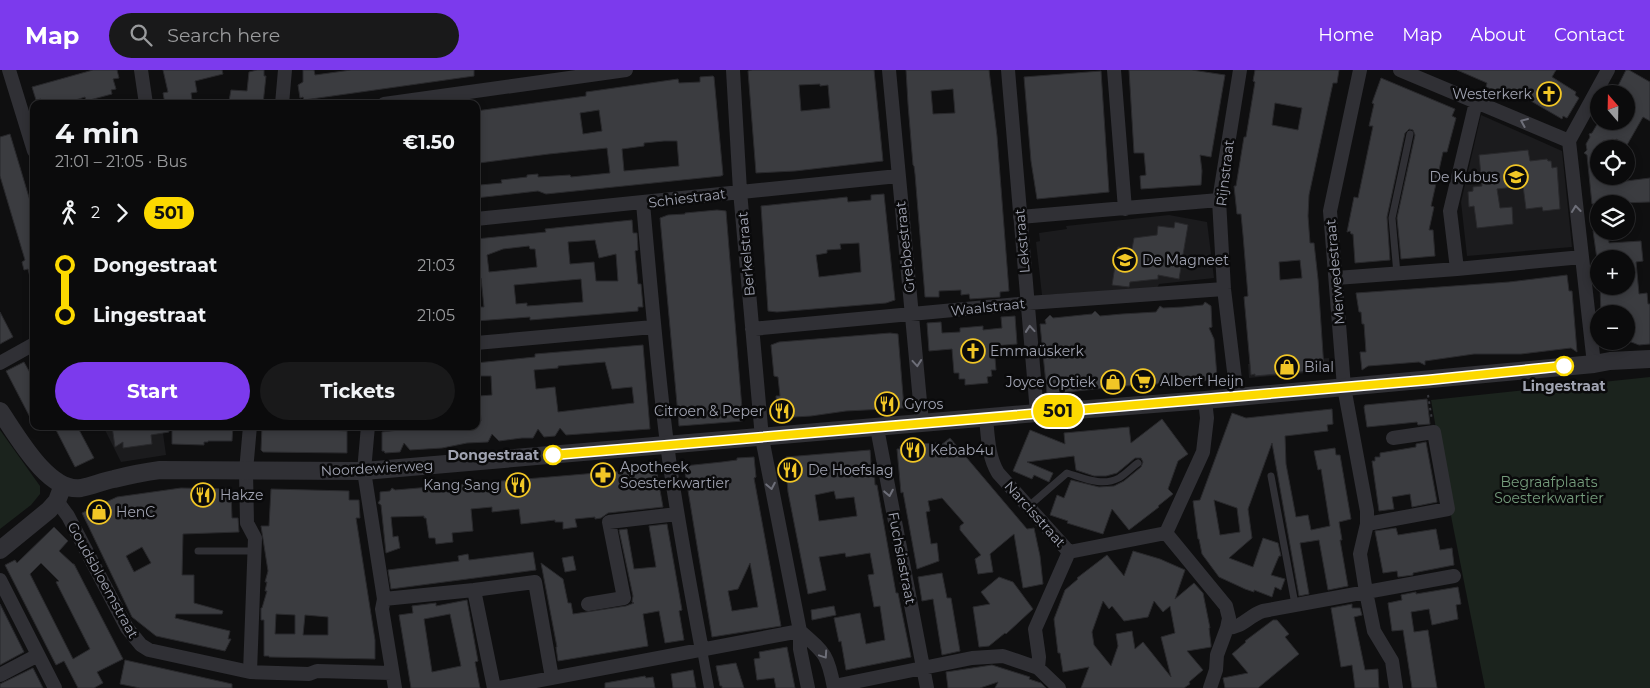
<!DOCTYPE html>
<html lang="en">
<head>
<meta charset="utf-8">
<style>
  :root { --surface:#0b0b0c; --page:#19191a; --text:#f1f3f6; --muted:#9a9b9d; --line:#2b2b2d; --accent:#7c3aed }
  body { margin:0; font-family:Montserrat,sans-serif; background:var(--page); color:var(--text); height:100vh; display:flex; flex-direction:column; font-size:19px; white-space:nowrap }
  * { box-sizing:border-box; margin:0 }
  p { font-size:16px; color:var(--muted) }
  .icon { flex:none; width:28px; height:28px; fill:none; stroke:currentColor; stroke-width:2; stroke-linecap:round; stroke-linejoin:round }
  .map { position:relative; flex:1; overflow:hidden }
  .drawer { position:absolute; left:30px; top:30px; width:450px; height:330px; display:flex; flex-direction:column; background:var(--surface); border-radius:10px; box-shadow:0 2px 8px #0003,0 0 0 1px var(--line) }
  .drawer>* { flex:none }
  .badge { padding:0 10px; border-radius:16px; font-size:18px; line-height:32px }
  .needle { width:32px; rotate:340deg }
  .controls { position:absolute; left:1590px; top:15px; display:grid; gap:10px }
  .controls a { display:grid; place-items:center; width:45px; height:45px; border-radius:50%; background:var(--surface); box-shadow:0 2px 8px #0003,0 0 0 1px var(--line); font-size:25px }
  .map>.badge { position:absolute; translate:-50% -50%; box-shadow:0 0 0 2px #fff }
  .legs { display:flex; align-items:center; gap:8px; height:55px; padding:0 25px; font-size:16px }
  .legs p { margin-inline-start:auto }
  .summary { display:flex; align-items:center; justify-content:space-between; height:85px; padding:0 25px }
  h1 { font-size:28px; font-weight:700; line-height:38px }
  .button { display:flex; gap:10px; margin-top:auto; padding:10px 25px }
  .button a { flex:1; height:58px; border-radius:30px; background:var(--accent); color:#fff; font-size:20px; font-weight:700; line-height:58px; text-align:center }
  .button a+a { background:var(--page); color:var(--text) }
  ul { padding:0 25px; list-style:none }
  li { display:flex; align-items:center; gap:18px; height:50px; font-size:19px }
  li i { display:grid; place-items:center; width:8px; height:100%; margin:0 6px; background:currentColor }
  li i::after { content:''; width:12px; height:12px; margin:-6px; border:4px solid; border-radius:50%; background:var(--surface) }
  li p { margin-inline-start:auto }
  li:first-child i { background:linear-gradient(#0000 50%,currentColor 0) }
  li:last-child i { background:linear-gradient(currentColor 50%,#0000 0) }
  header { display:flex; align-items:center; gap:30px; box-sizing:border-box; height:70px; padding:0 25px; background:var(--accent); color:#fff }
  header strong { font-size:24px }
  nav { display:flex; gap:28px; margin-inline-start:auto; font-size:18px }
  .search { width:350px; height:45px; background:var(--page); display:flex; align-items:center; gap:12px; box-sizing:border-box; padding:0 18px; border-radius:28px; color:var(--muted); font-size:19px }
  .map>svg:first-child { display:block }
</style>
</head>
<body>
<header>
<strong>Map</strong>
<div class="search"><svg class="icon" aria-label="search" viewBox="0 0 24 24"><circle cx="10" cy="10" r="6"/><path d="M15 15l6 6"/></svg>Search here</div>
<nav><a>Home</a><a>Map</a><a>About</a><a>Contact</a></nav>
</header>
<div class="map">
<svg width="1650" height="618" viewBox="0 0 1650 618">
  <rect width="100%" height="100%" fill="#0f0f10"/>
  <!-- built -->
  <path fill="#1b1b1d" d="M1481 45 1562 81 1572 177 1467 186 1461 132Z
    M1169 145 1207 152 1214 208 1159 214 1157 218 1042 225 1036 172 1040 171 1039 163 1067 159 1066 156Z
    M1329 288 1330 301 1249 308 1248 294Z
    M103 356H162L166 385 121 392Z"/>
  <!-- green -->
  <path fill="#1b231d" d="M1650 307V618H1485L1452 451 1431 330Z
    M0 360 40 416V424L31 435 0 459Z"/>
  <!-- building -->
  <path fill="#3b3c40" stroke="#29292c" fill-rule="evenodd" d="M93 0H117L119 8 113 9 116 19 111 20 112 24 86 31 85 27 63 34H42L41 29 36 30 32 17Z
    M163 0H222L223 4 195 11 197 22 191 23 192 30 177 32 178 34H165L163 23 168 22Z
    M257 0H264V6H266L263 34 229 31 231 20 247 21 249 2Z
    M303 0H314L315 5 351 0H474V6L304 30 303 27 300 28 298 15 303 12Z
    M752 0H874L883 91 795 101 756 103 748 1ZM820 14V16L828 15 830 38 801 41 799 15Z
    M906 0H989L997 66 1009 221 1000 222V227L970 229 969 224 961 225V220L939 221V227H925L915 104 914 96 913 95 908 34ZM953 19 955 43 933 44 931 21Z
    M1129 0H1192L1225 5 1211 87 1200 85 1202 101 1201 115 1141 119 1140 106 1146 105 1144 83H1134Z
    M1255 0H1339L1337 13H1333L1309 125 1308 146 1310 173H1314L1318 209 1324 299 1321 300 1255 306V304L1251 305 1244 227 1248 226 1243 165 1241 144H1237L1234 116H1236L1244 67H1246L1255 12 1253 11ZM1275 33 1302 38 1298 60 1272 55ZM1300 190 1302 208 1280 210 1279 192Z
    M1457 0H1556L1552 7 1576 22 1575 25 1579 28 1567 48 1563 46 1562 49 1512 20 1509 26 1486 17 1487 13Z
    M1626 0H1629L1650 12V51L1643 47 1627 75 1616 69 1615 71 1612 69 1610 72 1603 71 1604 79H1599V106H1613V109H1618V112L1650 108V132L1592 134 1587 85 1584 83 1587 80 1586 74 1590 67 1589 64 1592 63 1599 51H1626V24H1614Z
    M1101 1 1109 122 1037 129 1031 91 1024 7Z
    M713 6 714 7 722 94 723 105 721 106 546 124 538 121 476 128V118L480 117V115L502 113 501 110 527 107V105L538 104V107L570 105 571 107 610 103 607 78 549 84 479 93 477 78 480 77 476 41 586 26V22L678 9 679 13 700 12V7ZM599 40 602 61 583 64 580 43ZM664 71H677L679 96 624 101 622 79 644 76V73Z
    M1381 8 1455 39 1452 46 1456 48 1447 82H1443L1431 136 1434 137 1429 160H1433L1435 186 1401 189 1397 148 1415 65 1413 60 1409 59 1405 63 1387 147 1390 190 1355 193 1353 164H1351L1350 161 1347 162 1354 127 1358 128 1373 56H1369L1374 34 1372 33Z
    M10 64 34 144V211H31L28 199 24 200 22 192 25 190 0 106V67Z
    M1528 80 1530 91 1547 89 1548 91H1551L1552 98 1557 97 1560 139 1543 141 1542 137 1526 139 1523 116 1497 119 1500 138 1512 137 1513 154 1477 158 1474 136 1469 137 1468 122 1473 121V117L1482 116 1479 85Z
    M884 124 895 230 886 233 777 242 768 241 761 136 847 127 848 132 871 130V125ZM859 173 861 202 819 207 816 185 827 183V180L841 179 840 174Z
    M717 140 726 141 743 351 679 356 660 148 668 145 685 144V143Z
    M632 150 633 163H637L638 180 635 181 638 214H641L643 237H638V241L530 250V247L476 251V237H484L481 208 476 209V169L546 162 545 159ZM595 170 599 188 616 184 618 211H596L594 192 570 194 568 172ZM529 176 530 179H535L537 197 489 202 487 185 503 179ZM581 209 583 232 527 236V233L516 234 514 215Z
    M1175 152 1188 155 1179 209 1158 205V209L1130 212 1129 217 1112 215 1118 177 1132 179 1134 168 1157 165 1158 156 1174 158Z
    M1593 161H1608L1609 173 1641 171 1643 191 1636 192 1639 224 1647 223 1648 234H1650V274L1639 275 1626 270V244H1601L1600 216H1626V189H1597Z
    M1567 205 1569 221H1572L1577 282 1571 278 1521 284H1474L1425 291V295L1419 292 1368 296 1362 300 1360 282H1366L1364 254H1362L1361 242H1359L1356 223 1509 212Z
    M1205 232 1211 236 1212 257 1209 258 1214 269 1217 307 1213 310 1125 316 1047 324 1040 254H1046L1045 250 1050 245 1053 248 1063 247 1092 244 1095 241 1100 246 1122 244 1156 242 1160 236 1163 238 1183 237 1203 235Z
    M0 242 13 267 0 274Z
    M1015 246 1017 274 994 276 996 300H991L992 306 987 307 988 313 965 315V309H959V303H954L952 279 929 281 927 253 941 252 942 263 960 262V258L983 256V260L1002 258 1001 247Z
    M890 263 898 264 904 338 846 341 811 346 778 348 776 326H780L778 307 774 306 771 275 779 272Z
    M643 275 650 359 566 365 560 358 555 366 544 367 538 359 533 368H522L499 371 492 364 488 372 467 373 442 378 410 380 404 373 400 382 385 383 384 381H382V362L399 360V356H476V352L481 351 479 326 492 325 491 306H476V293L535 287V284ZM605 292 612 319 632 317 634 333 558 342 555 317 536 319 534 300 558 298V296Z
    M24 292 34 310V355L6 301Z
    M1427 329 1430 354 1418 355 1417 352 1367 357 1364 337 1365 335Z
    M1332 339 1333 354 1327 355 1328 361 1285 366 1286 394 1296 447 1308 445 1311 460 1330 456 1321 399 1318 400 1314 381 1335 378 1336 385H1340L1351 449 1339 452 1342 470H1340L1348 516 1328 520 1319 470 1300 473 1309 524 1299 526 1272 373 1248 439 1252 468 1229 488 1253 497 1263 468 1278 473 1281 486H1279L1271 505 1285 509 1281 520 1275 517 1272 527 1254 520V522L1245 519 1219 507 1202 484 1199 469H1198L1193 431 1200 430 1232 343 1246 348ZM1214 430 1237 438 1240 462 1220 465Z
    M1162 349 1188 384 1178 391 1168 419 1173 424 1158 436 1159 437 1129 460 1112 439 1103 464 1067 453 1068 451 1050 445 1057 425 1064 428 1071 410 1099 417 1114 416 1124 411 1141 397 1143 392 1141 388H1135L1117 403 1106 406H1094L1076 400 1074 386 1027 392 1053 403 1049 412 1034 405 1032 409 1013 401 1030 360 1065 374 1064 363 1129 357 1131 373Z
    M54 356H77L94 388 75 397Z
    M112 356H168L169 362 151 365 152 374 123 378V372L115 377Z
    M172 356H233L232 371H208V372H204V375L172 374Z
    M262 356H309L329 358V360L347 361V383L263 382 261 380Z
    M950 368 1027 459 1034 458 1040 486 1043 514 1023 518 1014 464 990 484 993 502 978 504 975 489 981 485 960 460V456L964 453 942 428 928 431 930 441 926 442 931 474 937 473 939 491 917 499 903 422 901 423 897 379H900V376L913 374 939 373 941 375Z
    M1426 372 1437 432 1412 437 1410 424 1392 427 1394 439 1379 441 1372 391H1375V387H1380V383L1416 377V374Z
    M870 380 871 394H874L875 415H877L896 523H898L911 587 846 600 841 571 839 572 834 548 860 543 866 574 885 570 880 536 874 537 868 505 874 504 870 483 846 487 845 483 819 487 826 520 808 524 788 422 785 390 786 387ZM834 421 836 429 854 427 857 446 819 451 815 425Z
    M754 387 756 407 754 408 781 556 712 567 684 396 722 392 737 390V388ZM750 493 758 537 732 541 728 521 738 519Z
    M656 398 663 437 608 443 601 448 595 449V447L575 449 577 457 563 459V452H555V450L521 454 519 439 492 442V437L471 439 473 461 452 463 453 472 436 474 435 468H429L426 448H424V446L391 447 393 467 398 466 400 478 386 483 381 435 378 433 380 430V422L390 421 392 418 395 420Z
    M181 418 228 419 231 421 232 448H238L239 462 183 464 182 505H194V533L223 541 222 544H176L175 548 230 561 228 569H231L225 581 156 566 132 547 82 443 117 427ZM142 477 151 493 134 502 126 486Z
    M271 419 349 421V430H359L360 448H356L375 570V589L269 587V586H264V550H261V538H262L267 521H265L267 512H265L268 501 261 456H269ZM276 544 295 545V564H275ZM305 545 328 547V565H303Z
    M667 454 682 540 679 541 684 570 665 573 659 541 643 544 648 576 558 591 556 577H557L541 493 563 509 568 533H571L573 544 626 536 634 533 632 532 633 526 619 460 627 459 634 499 656 497 649 456Z
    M54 457 68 471 59 481 73 494H74L123 589 97 602 103 613 94 618H78L64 591 56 595 5 495 15 490 17 493ZM41 493 59 511 56 512 90 579 73 589 30 504Z
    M1396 458 1398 465 1436 459 1440 480 1452 478 1454 495 1413 503V505L1398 507 1397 501 1383 503 1375 461Z
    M1133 481 1160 489 1185 500 1175 529 1194 513 1203 523 1210 558H1209L1211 575V577L1187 581 1203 600 1189 612 1190 614 1184 618H1081L1089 597 1063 602 1060 583H1058L1054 549 1065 520 1078 509 1077 508 1107 485 1124 506ZM1103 531 1109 539 1112 536 1124 551 1148 547 1154 531 1163 542 1170 536 1175 563 1161 567 1171 607 1143 572 1135 579 1132 561 1116 564 1118 576 1111 596 1094 575 1092 562Z
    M533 482 536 500 391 519 388 500 459 491 458 486 468 484 469 490Z
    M573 486 576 500 565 502 562 488Z
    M942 503 947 528H951L960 581 942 585 933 529 922 531 918 507Z
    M999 507 1013 512 1033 539 1006 564 1005 563 989 576 979 577 973 537 990 534 981 522Z
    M1458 517 1461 534 1456 535 1458 549 1432 555 1429 539 1411 542 1414 562 1428 560 1437 618H1412L1403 560 1392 561 1388 533 1402 530 1401 525 1416 522V524Z
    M467 530 478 591 475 592 480 618H411L399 545 413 543 412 536 436 533V536ZM450 544 461 596 432 602 424 549Z
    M0 534 24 582 0 595Z
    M1352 534V538H1360L1362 545 1354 547 1365 600 1378 599 1379 618H1355L1352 595 1341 597 1331 538Z
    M834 536 836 545 812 550 811 540Z
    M1273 550H1277L1289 564 1285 567 1299 584 1258 618H1225L1223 608 1248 603 1232 584 1246 572 1245 571Z
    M787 577 795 618H776L774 608 757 610 754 589 760 588 759 582Z
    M125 590 232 614V618H140L120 614Z
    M736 593 744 618H722V616H720L716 596Z
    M992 595 1030 607 1029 609 1041 613 1046 618H995L998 612 980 618H948L946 602Z
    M33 598 43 618H0V614Z
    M693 600 696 618H673L671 604Z
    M645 606 646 608 653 607 655 618H605V613Z"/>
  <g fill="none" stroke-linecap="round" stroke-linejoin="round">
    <!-- path -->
    <path stroke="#36373c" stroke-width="2" stroke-dasharray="2.5 4" stroke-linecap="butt" d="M1428 325 1432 350"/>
    <!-- service -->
    <path stroke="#303035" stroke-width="7" d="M1397 204 1392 148 1410 64
      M1271 406 1295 534
      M1029 436 1067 403C1084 408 1102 417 1119 408 1126 404 1132 397 1138 393
      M198 481H255"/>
    <!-- pedestrian -->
    <path stroke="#303035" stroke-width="10" d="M702 580 709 618"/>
    <!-- minor -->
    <path stroke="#303035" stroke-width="14" d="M9 0 34 81
      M141 0 146 34
      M733 0 740 121 762 368 800 561V579L808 618
      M889 0 922 353
      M1008 0 1037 343
      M1114 0 1125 139
      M1360 0 1330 141 1344 317 1367 441V454L1360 484 1366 522 1374 561 1392 591 1396 618
      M1400 0 1569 71
      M282 34 285 0
      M384 34 626 0
      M643 133C650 213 657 294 667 374 676 443 689 511 702 580
      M1020 147 1219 130
      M476 149 898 106
      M1457 199 1450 141 1476 32
      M1336 208 1457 199 1582 187
      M752 259 1028 233 1224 219
      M476 273 653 257
      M0 293 34 274
      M1594 294 1569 71 1608 0
      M1237 326 1224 219 1219 130 1240 0
      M986 348C988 367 988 386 998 403L1069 482 1035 559 1039 587 1038 598 1059 618
      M250 356 246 401 247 453 255 468 250 602
      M368 356 364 401 384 529 382 539 395 618
      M877 358 927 618
      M57 431 68 446 127 558 141 575 149 580 250 602 309 604 317 601 392 603
      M1367 454 1448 439 1434 362 1393 368
      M1166 463 1226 536 1229 548 1227 558 1217 585 1216 600 1210 618
      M1166 463 1203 382 1207 348 1205 330
      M1069 482 1166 463
      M0 510 55 618
      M474 520 494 618
      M384 529 474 520 535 512 552 608
      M588 534 624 528 609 452 677 444
      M1227 558C1244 557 1248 546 1263 541L1454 506
      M800 561C825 583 828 585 834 618
      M0 605 38 585
      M834 616 972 588 1003 586 1038 598
      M499 618 800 561"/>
    <!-- tertiary -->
    <path stroke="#303035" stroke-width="18" d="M0 341C16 364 48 423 81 418 92 416 103 411 114 409 130 405 145 402 160 400L364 401 1037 343 1205 330 1594 294 1610 291 1650 289
      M0 480 49 440 57 431 63 415"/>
  </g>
  <!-- one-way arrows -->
  <defs><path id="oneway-chevron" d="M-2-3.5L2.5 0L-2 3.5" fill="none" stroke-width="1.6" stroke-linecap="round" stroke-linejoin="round" transform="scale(1.25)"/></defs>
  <g stroke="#6e6f79">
    <use href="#oneway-chevron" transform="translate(1524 52) rotate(-157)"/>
    <use href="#oneway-chevron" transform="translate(1576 139) rotate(-96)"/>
    <use href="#oneway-chevron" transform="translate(1030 259) rotate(-95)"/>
    <use href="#oneway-chevron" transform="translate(917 293) rotate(85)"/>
    <use href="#oneway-chevron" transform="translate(771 416) rotate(79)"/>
    <use href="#oneway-chevron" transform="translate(889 423) rotate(79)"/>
    <use href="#oneway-chevron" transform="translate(824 585) rotate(56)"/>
  </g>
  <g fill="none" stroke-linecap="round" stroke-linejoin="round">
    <!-- line-1 casing -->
    <g stroke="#fff" stroke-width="11">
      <path id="line-1" d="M553 385 1428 310 1564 296"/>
    </g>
    <!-- line-1 -->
    <use href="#line-1" stroke="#fcd900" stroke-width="8"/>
  </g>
  <!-- icons -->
  <defs>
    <g id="church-ring" transform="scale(1.25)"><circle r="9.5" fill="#0a0a0b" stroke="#f1c626" stroke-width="1.5"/><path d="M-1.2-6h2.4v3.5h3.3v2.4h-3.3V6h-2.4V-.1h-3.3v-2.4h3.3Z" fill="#f1c626"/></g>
    <g id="school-ring" transform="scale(1.25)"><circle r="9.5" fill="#0a0a0b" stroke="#f1c626" stroke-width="1.5"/><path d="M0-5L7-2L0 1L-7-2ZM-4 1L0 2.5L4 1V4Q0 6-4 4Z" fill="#f1c626"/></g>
    <g id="shop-ring" transform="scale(1.25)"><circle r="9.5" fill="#0a0a0b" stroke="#f1c626" stroke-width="1.5"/><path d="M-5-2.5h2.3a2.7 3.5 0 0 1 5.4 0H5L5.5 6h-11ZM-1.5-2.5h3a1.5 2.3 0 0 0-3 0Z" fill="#f1c626"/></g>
    <g id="supermarket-ring" transform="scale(1.25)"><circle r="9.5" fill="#0a0a0b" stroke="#f1c626" stroke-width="1.5"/><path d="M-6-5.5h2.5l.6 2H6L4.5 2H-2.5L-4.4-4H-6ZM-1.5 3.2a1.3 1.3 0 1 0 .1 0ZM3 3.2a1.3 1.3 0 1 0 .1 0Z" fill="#f1c626"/></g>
    <g id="restaurant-ring" transform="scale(1.25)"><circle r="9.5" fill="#0a0a0b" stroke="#f1c626" stroke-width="1.5"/><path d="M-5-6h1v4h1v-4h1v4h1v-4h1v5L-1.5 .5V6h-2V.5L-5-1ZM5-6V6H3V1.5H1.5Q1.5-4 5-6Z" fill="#f1c626"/></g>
    <g id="pharmacy-ring" transform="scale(1.25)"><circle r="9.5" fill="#0a0a0b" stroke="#f1c626" stroke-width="1.5"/><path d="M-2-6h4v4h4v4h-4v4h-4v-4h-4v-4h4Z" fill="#f1c626"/></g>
  </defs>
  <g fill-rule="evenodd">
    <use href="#church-ring" x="1549" y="24"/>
    <use href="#school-ring" x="1516" y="107"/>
    <use href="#school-ring" x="1125" y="190"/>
    <use href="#church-ring" x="973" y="281"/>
    <use href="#shop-ring" x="1287" y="297"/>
    <use href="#supermarket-ring" x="1143" y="311"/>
    <use href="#shop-ring" x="1113" y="312"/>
    <use href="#restaurant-ring" x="887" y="334"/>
    <use href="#restaurant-ring" x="782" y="341"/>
    <use href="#restaurant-ring" x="913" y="380"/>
    <use href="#restaurant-ring" x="790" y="400"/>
    <use href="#pharmacy-ring" x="603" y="405"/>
    <use href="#restaurant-ring" x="518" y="415"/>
    <use href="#restaurant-ring" x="203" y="425"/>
    <use href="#shop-ring" x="99" y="442"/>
  </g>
  <!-- markers -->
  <g fill="#fff" stroke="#fcd900" stroke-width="2.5">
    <circle cx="1564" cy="296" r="9"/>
    <circle cx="553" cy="385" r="9"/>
  </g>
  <g text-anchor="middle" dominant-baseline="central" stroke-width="5" stroke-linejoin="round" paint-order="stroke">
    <!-- poi labels -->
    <g font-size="14" fill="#a0a3b1" stroke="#0a0a0b" text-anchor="start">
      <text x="1532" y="24" text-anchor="end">Westerkerk</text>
      <text x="1498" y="107" text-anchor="end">De Kubus</text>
      <text x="1142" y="190">De Magneet</text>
      <text x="990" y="281">Emmaüskerk</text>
      <text x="1304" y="297">Bilal</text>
      <text x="1160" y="311">Albert Heijn</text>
      <text x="1096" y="312" text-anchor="end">Joyce Optiek</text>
      <text x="904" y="334">Gyros</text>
      <text x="764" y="341" text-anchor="end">Citroen &amp; Peper</text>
      <text x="930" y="380">Kebab4u</text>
      <text x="620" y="397">Apotheek<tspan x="620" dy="16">Soesterkwartier</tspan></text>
      <text x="808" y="400">De Hoefslag</text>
      <text x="500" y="415" text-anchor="end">Kang Sang</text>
      <text x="220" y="425">Hakze</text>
      <text x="116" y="442">HenC</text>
    </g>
    <!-- street labels -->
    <g font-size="14" fill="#a0a3b1" stroke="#0a0a0b">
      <text transform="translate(1225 103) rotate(-83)">Rijnstraat</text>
      <text transform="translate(687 128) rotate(-7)">Schiestraat</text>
      <text transform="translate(1022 171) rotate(-95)">Lekstraat</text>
      <text transform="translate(905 177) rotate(-96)">Grebbestraat</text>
      <text transform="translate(746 184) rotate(-95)">Berkelstraat</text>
      <text transform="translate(1335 202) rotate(-95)">Merwedestraat</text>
      <text transform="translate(988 237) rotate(-6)">Waalstraat</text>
      <text transform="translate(377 398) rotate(-3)">Noordewierweg</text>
      <text transform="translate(1035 444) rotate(48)">Narcisstraat</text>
      <text transform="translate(902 488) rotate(79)">Fuchsiastraat</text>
      <text transform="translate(103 510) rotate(61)">Goudsbloemstraat</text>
    </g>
    <!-- stop labels -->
    <g font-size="14" font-weight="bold" fill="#a0a3b1" stroke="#0a0a0b">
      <text x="1564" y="316">Lingestraat</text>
      <text x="539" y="385" text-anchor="end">Dongestraat</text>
    </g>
    <!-- park labels -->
    <g font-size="14" fill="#769d7d" stroke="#0a0a0b">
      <text x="1549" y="412">Begraafplaats<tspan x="1549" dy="16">Soesterkwartier</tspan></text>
    </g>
  </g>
</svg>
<div class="controls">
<a><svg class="needle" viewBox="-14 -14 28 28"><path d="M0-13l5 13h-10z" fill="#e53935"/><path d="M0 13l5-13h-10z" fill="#9a9b9d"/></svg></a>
<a><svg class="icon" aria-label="locate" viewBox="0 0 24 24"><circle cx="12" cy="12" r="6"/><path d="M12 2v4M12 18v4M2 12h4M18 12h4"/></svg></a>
<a><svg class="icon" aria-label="layers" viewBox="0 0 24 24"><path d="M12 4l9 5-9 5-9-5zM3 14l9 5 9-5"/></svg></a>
<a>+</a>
<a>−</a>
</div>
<b class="badge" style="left:1058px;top:341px;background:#fcd900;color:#111">501</b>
<section class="drawer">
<div class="summary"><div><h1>4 min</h1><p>21:01 – 21:05 · Bus</p></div><b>€1.50</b></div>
<div class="legs"><svg class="icon" aria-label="walk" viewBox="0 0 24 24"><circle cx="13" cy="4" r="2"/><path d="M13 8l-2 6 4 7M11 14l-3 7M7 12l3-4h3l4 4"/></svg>2<svg class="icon" aria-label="forward" viewBox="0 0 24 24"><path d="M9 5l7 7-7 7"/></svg><b class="badge" style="background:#fcd900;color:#111">501</b></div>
<ul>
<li><i style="color:#fcd900"></i><b>Dongestraat</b><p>21:03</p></li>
<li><i style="color:#fcd900"></i><b>Lingestraat</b><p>21:05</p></li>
</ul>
<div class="button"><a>Start</a><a>Tickets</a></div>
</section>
</div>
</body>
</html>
